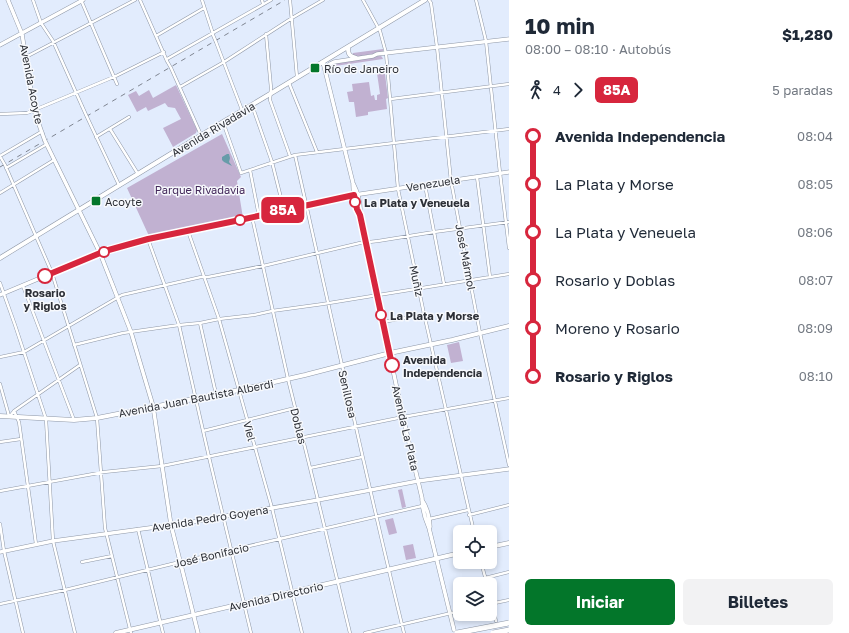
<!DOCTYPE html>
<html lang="es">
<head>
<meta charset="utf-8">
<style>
  :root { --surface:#fff; --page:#f2f2f3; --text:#1f2937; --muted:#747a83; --accent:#03762a }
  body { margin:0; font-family:"Golos Text",sans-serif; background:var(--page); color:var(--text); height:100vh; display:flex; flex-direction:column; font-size:15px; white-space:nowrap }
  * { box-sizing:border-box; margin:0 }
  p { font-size:13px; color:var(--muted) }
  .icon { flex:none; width:22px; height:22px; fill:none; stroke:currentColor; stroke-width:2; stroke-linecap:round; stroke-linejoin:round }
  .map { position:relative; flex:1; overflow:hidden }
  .panel { display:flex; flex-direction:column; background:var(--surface); width:340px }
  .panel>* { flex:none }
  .badge { padding:0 8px; border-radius:6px; font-size:14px; line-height:26px }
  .fabs { position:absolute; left:453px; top:525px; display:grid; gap:8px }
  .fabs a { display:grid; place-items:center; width:44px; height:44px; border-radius:6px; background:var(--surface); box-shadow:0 2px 6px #0003; font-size:20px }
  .map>.badge { position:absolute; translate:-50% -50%; box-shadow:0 0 0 2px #fff }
  .legs { display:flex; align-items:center; gap:6px; height:44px; padding:0 16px; font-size:13px }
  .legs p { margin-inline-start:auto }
  .head { display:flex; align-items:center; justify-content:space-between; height:68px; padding:0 16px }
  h1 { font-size:22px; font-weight:700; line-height:30px }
  .button { display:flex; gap:8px; margin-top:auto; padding:8px 16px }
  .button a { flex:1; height:46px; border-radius:6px; background:var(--accent); color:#fff; font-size:16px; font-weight:700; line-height:46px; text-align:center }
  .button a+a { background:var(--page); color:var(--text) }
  ul { padding:0 16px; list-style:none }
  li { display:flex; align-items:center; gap:14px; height:48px; font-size:15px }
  li i { display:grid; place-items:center; width:6px; height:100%; margin:0 5px; background:currentColor }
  li i::after { content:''; width:10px; height:10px; margin:-5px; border:3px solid; border-radius:50%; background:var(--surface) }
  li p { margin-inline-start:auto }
  li:first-child i { background:linear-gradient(#0000 50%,currentColor 0) }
  li:last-child i { background:linear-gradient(currentColor 50%,#0000 0) }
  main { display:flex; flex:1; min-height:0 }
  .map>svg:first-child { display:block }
</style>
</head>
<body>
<main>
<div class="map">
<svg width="509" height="633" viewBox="0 0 509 633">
  <rect width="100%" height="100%" fill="#e2ecfd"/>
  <!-- green -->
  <path fill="#c1b1d1" d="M383 49V52L373 54 355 57 353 56V53Z
    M380 55 382 57 383 59 335 66 334 63 374 57Z
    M377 73H379L380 74H385L388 98 386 99 387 109 368 112V115L356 117 354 102H349L347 92 353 91 352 84 369 82 371 96 374 95 375 100H377V95L380 94Z
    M176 85 197 130 196 133 173 147 163 128 181 119 175 108 168 107 165 103 148 111 146 107 137 112 128 95 136 91 139 96 149 90 153 98Z
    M222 134 241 177 237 181 243 218 149 236 127 188Z
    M459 342 463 361 451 363 447 345Z
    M402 489 406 507 402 508 398 490Z
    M393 518 397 533 389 535 385 520Z
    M413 544 416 558 406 560 403 546Z"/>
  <!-- water -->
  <path fill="#679ca9" d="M227 154H229L230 158 229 162 232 166 224 162 222 160V157Z"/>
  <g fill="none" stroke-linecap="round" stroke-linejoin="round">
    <!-- street casing -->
    <g stroke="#8f98a7" stroke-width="3.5">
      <path id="street" d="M33 0 41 23 53 41 82 106
        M81 0 117 84
        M140 0 167 61
        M202 0 213 34
        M262 0 263 4
        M290 0 297 77
        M363 0 380 31 386 53 398 189 424 314 474 532
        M429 0 431 3 437 47 451 181 480 333 509 465
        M476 0 486 41 500 173 509 248
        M266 34 271 88 270 100 290 156
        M156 36 204 8
        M216 42 242 110
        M26 57 135 0
        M167 59 271 0
        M171 68 201 135
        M289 83 317 152
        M180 87 224 62 292 18 323 0
        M391 99 509 84
        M252 105 272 162 284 210
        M0 114 27 113 32 111 116 76 164 52
        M87 117 119 185
        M223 122 241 173 295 155 509 129
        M110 129 138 174
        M96 137 129 117
        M295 155C331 314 365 474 404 633
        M0 156 41 132
        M5 165 52 273 97 418 105 528 131 633
        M6 168 47 144
        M250 170 259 216
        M477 177 490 277
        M425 185 444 284
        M0 193 54 160
        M252 217 288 379 318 500 350 633
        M188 231 219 319 272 508 302 633
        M148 239 179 325 209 457 251 633
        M0 283 15 325 46 419 53 541 75 633
        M23 286 74 420
        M383 322 424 314
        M200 323 216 394
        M74 345 123 333 179 325 200 323 219 319 254 315 272 311 323 304 366 297 509 274
        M0 357 24 352 122 295 201 277H208L263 266 360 243 378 241 434 232 509 222
        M0 384 9 416
        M14 411 19 422 36 544
        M10 416 14 411 80 365
        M203 431 295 408
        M0 442 21 439
        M310 468 362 457
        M0 491 104 472 162 466 403 417 509 398
        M469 515 509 505
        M429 519 468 510
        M0 524 4 551 23 633
        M138 529 163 633
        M82 562 112 556
        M481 562 487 584
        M485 578 509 572
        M490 598 496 621
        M0 604 65 590 180 562 422 506
        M490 604 509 600
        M365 633 460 611"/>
    </g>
    <!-- secondary casing -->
    <g stroke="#8f98a7" stroke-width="4.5">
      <path id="secondary" d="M8 0 22 34 34 110 42 133
        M0 45 83 0
        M323 62 353 183C358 193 361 204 360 215L403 417 422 498C422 508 425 519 429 528L454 630
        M325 69 330 64 334 62 373 56 377 54 509 39
        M45 141 100 253 131 332 153 406 171 525 198 633
        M353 184C353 194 354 206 360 214
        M0 295 100 253 148 239 240 220 354 195 509 172
        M422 500C427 507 430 519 430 527
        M0 552 53 541 186 523 318 500 418 481 509 469"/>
    </g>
    <!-- primary casing -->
    <g stroke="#8f98a7" stroke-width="5">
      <path id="primary" d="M348 47C348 54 349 56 356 58
        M0 258 223 122 270 94 425 0
        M0 416 74 420 97 418 239 390 305 375 390 353 452 340 509 326
        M490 547 509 543
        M116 633 460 553"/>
    </g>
    <!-- street -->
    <use href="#street" stroke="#fff" stroke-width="2.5"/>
    <!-- secondary -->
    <use href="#secondary" stroke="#fff" stroke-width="3.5"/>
    <!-- primary -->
    <use href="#primary" stroke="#fff" stroke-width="4"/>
    <!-- rail -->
    <path stroke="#7f8591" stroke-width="1" stroke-dasharray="5 5" stroke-linecap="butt" d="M0 167 285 0"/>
    <!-- street-bridge casing -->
    <g stroke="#8f98a7" stroke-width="3.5" stroke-linecap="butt">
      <path id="street-bridge" d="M213 35 216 42
        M167 61 171 68
        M82 106 87 117
        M1 158 5 165"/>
    </g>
    <!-- secondary-bridge casing -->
    <g stroke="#8f98a7" stroke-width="4.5" stroke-linecap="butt">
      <path id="secondary-bridge" d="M42 133 45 141"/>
    </g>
    <!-- highway-bridge casing -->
    <g stroke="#8f98a7" stroke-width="6" stroke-linecap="butt">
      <path id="highway-bridge" d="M457 633 509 623
        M493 633 509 630"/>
    </g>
    <!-- street-bridge -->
    <use href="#street-bridge" stroke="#fff" stroke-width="2.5"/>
    <!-- secondary-bridge -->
    <use href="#secondary-bridge" stroke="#fff" stroke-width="3.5"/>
    <!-- highway-bridge -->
    <use href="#highway-bridge" stroke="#fff" stroke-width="5"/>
  </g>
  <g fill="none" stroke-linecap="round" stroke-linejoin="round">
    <!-- line-1 casing -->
    <g stroke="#fff" stroke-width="9">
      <path id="line-1" d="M45 276 105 251 148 239 240 220 354 195 357 209 360 215 392 365"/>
    </g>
    <!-- line-1 -->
    <use href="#line-1" stroke="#d7263d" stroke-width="6"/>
  </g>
  <!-- markers -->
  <g fill="#03762a" stroke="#f7f9fd" stroke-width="1.5">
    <rect x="310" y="63" width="10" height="10" rx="2"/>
    <rect x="91" y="196" width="10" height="10" rx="2"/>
  </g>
  <g fill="#fff" stroke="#d7263d" stroke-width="2">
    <circle cx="355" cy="202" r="5"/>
    <circle cx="240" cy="220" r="5"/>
    <circle cx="104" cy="252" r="5"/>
    <circle cx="45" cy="276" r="7"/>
    <circle cx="381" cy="315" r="5"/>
    <circle cx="392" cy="365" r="7"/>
  </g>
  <g text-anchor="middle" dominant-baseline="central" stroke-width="3" stroke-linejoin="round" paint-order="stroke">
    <!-- poi labels -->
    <g font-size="11" fill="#2d3037" stroke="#f7f9fd" text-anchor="start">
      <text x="324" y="68">Río de Janeiro</text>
      <text x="105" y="201">Acoyte</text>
    </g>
    <!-- street labels -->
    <g font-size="11" fill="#2d3037" stroke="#f7f9fd">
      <text transform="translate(32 84) rotate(79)">Avenida Acoyte</text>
      <text transform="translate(213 129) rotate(-31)">Avenida Rivadavia</text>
      <text transform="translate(433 183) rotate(-9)">Venezuela</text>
      <text transform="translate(466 257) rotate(79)">José Mármol</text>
      <text transform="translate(417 281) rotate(78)">Muñiz</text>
      <text transform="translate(348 394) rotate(77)">Senillosa</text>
      <text transform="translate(196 398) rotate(-11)">Avenida Juan Bautista Alberdi</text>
      <text transform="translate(299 426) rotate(76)">Doblas</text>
      <text transform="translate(406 428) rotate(77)">Avenida La Plata</text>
      <text transform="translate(250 431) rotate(75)">Viel</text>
      <text transform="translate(210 518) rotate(-9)">Avenida Pedro Goyena</text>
      <text transform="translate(211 555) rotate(-13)">José Bonifacio</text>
      <text transform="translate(276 596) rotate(-13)">Avenida Directorio</text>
    </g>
    <!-- park labels -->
    <g font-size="11" fill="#43285a" stroke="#f7f9fd">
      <text x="200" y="189">Parque Rivadavia</text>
    </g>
    <!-- stop labels -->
    <g font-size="11" font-weight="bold" fill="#2d3037" stroke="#f7f9fd" text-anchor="start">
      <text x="364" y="202">La Plata y Veneuela</text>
      <text x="45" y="292" text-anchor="middle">Rosario<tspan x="45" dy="13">y Riglos</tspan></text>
      <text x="390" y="315">La Plata y Morse</text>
      <text x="403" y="359">Avenida<tspan x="403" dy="13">Independencia</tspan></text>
    </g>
  </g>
</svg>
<div class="fabs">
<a><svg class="icon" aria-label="locate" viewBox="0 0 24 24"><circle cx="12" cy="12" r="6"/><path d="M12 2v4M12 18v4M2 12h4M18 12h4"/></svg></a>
<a><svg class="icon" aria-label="layers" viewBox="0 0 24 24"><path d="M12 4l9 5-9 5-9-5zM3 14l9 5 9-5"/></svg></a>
</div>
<b class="badge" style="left:283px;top:210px;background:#d7263d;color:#fff">85A</b>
</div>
<section class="panel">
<div class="head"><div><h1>10 min</h1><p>08:00 – 08:10 · Autobús</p></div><b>$1,280</b></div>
<div class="legs"><svg class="icon" aria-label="walk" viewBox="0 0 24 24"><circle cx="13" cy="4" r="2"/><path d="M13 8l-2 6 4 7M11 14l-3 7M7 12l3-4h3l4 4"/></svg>4<svg class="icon" aria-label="forward" viewBox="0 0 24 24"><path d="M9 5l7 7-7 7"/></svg><b class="badge" style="background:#d7263d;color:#fff">85A</b><p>5 paradas</p></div>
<ul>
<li><i style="color:#d7263d"></i><b>Avenida Independencia</b><p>08:04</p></li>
<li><i style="color:#d7263d"></i><span>La Plata y Morse</span><p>08:05</p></li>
<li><i style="color:#d7263d"></i><span>La Plata y Veneuela</span><p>08:06</p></li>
<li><i style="color:#d7263d"></i><span>Rosario y Doblas</span><p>08:07</p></li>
<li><i style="color:#d7263d"></i><span>Moreno y Rosario</span><p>08:09</p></li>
<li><i style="color:#d7263d"></i><b>Rosario y Riglos</b><p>08:10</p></li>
</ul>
<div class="button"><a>Iniciar</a><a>Billetes</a></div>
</section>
</main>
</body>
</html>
